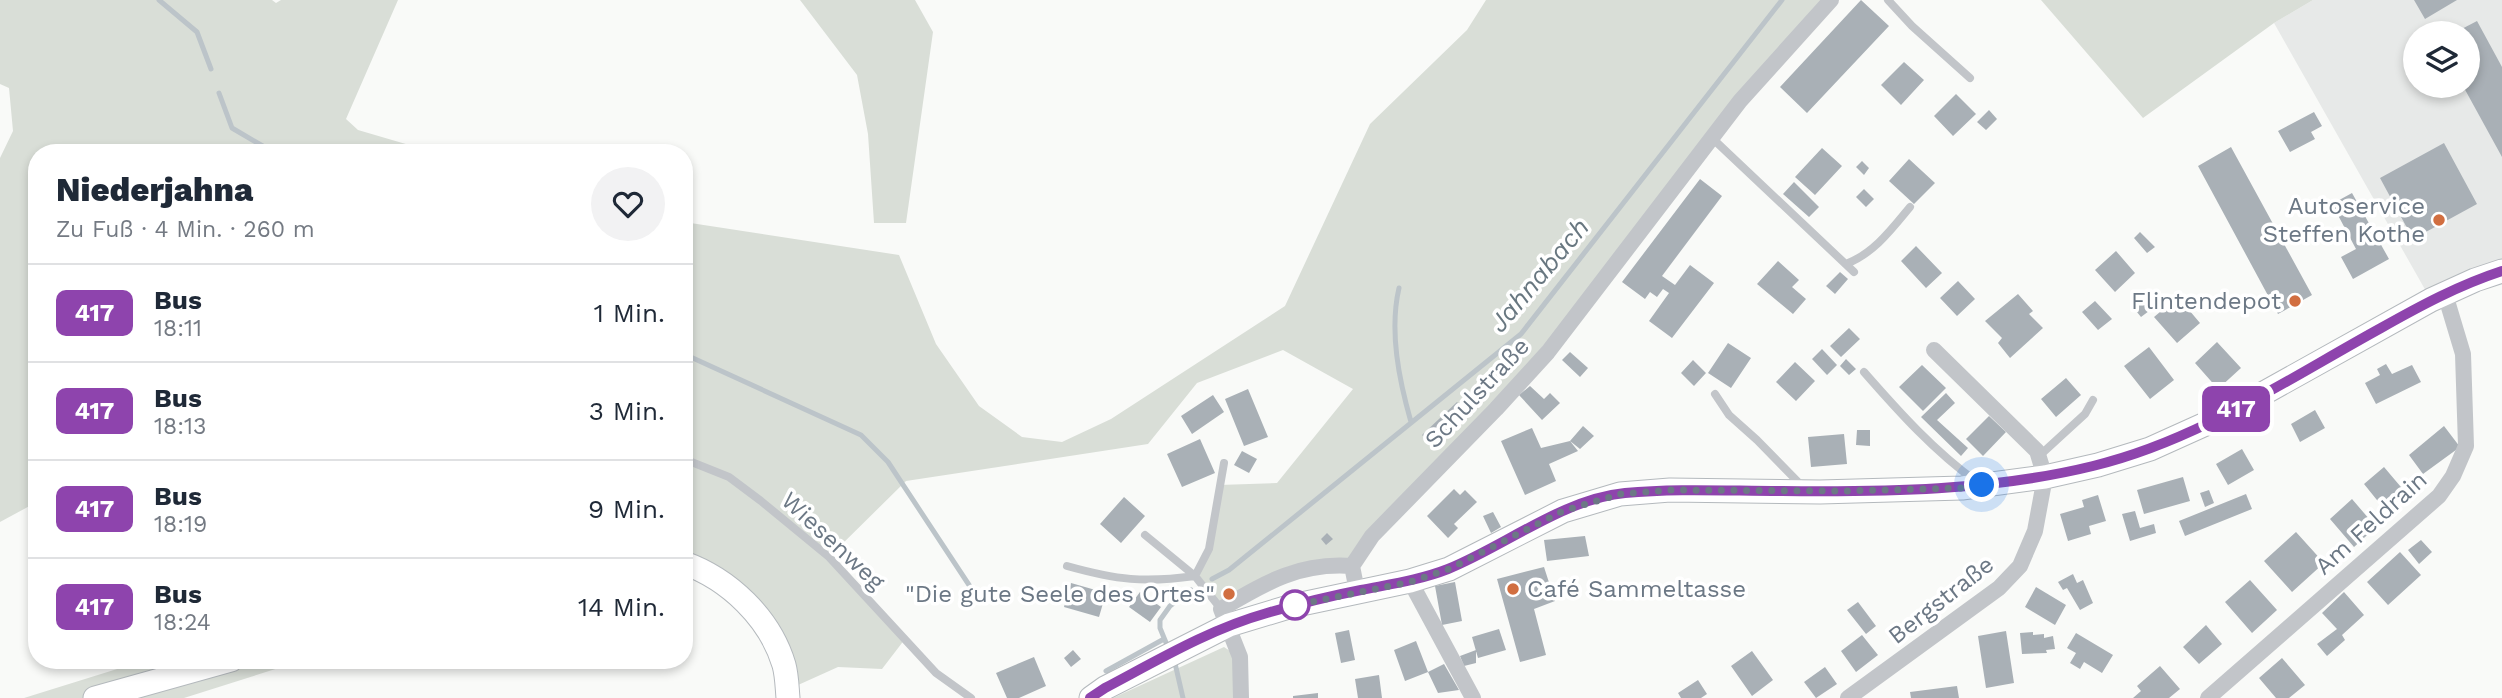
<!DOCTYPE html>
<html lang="de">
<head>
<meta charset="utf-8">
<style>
  :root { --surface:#fff; --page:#f2f2f3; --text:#1f2937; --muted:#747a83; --line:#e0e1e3 }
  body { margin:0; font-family:"Work Sans",sans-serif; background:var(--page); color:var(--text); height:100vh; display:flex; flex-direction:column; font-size:26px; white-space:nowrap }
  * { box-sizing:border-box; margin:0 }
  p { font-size:23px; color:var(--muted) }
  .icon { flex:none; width:38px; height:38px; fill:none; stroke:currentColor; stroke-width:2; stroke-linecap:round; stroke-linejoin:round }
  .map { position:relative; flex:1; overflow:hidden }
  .side { position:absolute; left:28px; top:144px; width:665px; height:525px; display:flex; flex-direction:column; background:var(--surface); border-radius:28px; box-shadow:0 4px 10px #0003 }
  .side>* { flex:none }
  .badge { padding:0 14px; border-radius:10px; font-size:24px; line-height:46px }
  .tools { position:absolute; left:2403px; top:21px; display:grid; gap:14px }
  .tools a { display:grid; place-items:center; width:77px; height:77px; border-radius:50%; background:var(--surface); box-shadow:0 4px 10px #0003; font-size:35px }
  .you { position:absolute; width:35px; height:35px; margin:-18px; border:5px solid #fff; border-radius:50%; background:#1a73e8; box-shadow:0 0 0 10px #1a73e833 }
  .map>.badge { position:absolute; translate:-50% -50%; box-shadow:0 0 0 4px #fff }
  .round { display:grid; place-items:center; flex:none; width:74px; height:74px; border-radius:37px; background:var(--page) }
  .summary { display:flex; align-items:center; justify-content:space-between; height:119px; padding:0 28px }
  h1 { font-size:33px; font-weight:800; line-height:52px }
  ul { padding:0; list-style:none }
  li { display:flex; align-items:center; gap:21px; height:98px; padding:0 28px; border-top:2px solid var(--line) }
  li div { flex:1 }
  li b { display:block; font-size:26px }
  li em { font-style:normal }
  li .badge { min-width:77px; font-weight:700; text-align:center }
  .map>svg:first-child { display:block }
</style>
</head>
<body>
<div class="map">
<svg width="2502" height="698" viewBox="0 0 2502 698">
  <rect width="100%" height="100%" fill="#f9faf8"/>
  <!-- built -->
  <path fill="#e7e9e8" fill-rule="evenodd" d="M2313 0H2502V271L2431 300 2274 23ZM2415 33H2468V86H2415Z"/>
  <!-- green -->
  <path fill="#d9ded7" d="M0 0H272L276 3 281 0H398L346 119 358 130 433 152H37V502L0 522V158L13 131 9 88 0 84Z
    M800 0H915L933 32 906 223H874L868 134 857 75Z
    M1486 0H1831L1636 239 1352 566 1327 564 1221 609 1195 576 1209 549 1219 485 1277 483 1353 389 1283 350 1197 383 1148 444 906 481 829 557 905 639 882 669 838 667 787 690 775 643 684 563V472L688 460 684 436V222L899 255 936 344 979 406 1022 437 1062 442 1111 419 1285 306 1370 124 1467 30Z
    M2041 0H2313L2274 23 2143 118Z
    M1224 647 1233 653 1234 698H1113Z
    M146 660H304L184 698H24Z"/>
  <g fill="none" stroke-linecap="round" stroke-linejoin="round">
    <!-- stream -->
    <path stroke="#bcc4c9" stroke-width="5" d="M159 0 197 32 211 69
      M219 93 232 128 273 152
      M1399 288C1389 331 1399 380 1411 422
      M684 354 861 435 888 462 973 591
      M1212 579 1229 570 1521 334 1782 0
      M1169 650 1160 628V620L1170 606 1191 590
      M1174 659 1183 698
      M1106 671 1164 639"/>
  </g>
  <!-- building -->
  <path fill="#a9b0b6" d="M1861 0 1889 26 1807 113 1780 87Z
    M2414 0H2457L2425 19Z
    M2477 21 2502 67V157L2463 86H2468V33H2454Z
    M1904 62 1924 80 1901 105 1881 85Z
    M1956 94 1976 114 1953 136 1934 116Z
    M1989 110 1997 119 1986 130 1977 122Z
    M2314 112 2322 126 2311 132 2315 139 2290 152 2278 131Z
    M2444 143 2477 204 2413 239 2380 178Z
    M2231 147 2312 295 2278 314 2198 166Z
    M1822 148 1842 166 1815 195 1795 177Z
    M1909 159 1935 183 1914 204 1889 181Z
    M1862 161 1869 168 1864 175 1856 167Z
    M1700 179 1722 196 1662 276 1675 285 1690 265 1714 283 1672 338 1649 321 1669 293 1663 289 1657 297 1650 292 1645 299 1622 282Z
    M1794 182 1819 207 1809 217 1783 194Z
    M1864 189 1874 199 1866 207 1856 197Z
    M2352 193 2389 259 2353 279 2341 257 2356 249 2332 204Z
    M2140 232 2155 247 2147 253 2134 238Z
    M1916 246 1942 273 1926 288 1901 261Z
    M2116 251 2135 273 2115 292 2095 270Z
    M1778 261 1799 280 1792 287 1806 299 1793 314 1757 284Z
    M1840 272 1848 279 1835 294 1826 286Z
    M1958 281 1975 299 1957 316 1940 298Z
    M2147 293 2157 305 2141 317 2132 306Z
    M2018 294 2033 311 2029 314 2043 328 2010 358 1998 343 2002 338 1985 321Z
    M2178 297 2200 323 2177 343 2154 317Z
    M2095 301 2112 319 2098 330 2082 312Z
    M1849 328 1860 339 1841 357 1830 346Z
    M2217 342 2241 368 2218 389 2195 363Z
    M1728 343 1751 358 1731 388 1708 373Z
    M2149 347 2174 380 2150 399 2124 366Z
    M1822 349 1837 365 1827 375 1812 359Z
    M1570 352 1588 368 1580 377 1562 360Z
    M1846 359 1856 369 1849 375 1840 366Z
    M1693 360 1706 373 1694 386 1681 373Z
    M1795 362 1815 381 1796 401 1776 382Z
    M2386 364 2392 374 2412 365 2421 382 2376 404 2365 383 2380 375 2377 369Z
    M1922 365 1946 388 1923 411 1899 387Z
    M2066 378 2081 395 2056 417 2041 399Z
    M1530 386 1544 399 1550 393 1560 403 1542 420 1519 395Z
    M1248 389 1268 437 1244 446 1225 399Z
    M1946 393 1955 403 1937 420 1968 448 1961 456 1921 417Z
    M1213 395 1224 412 1192 434 1181 416Z
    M1457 402 1469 415 1435 448 1422 435Z
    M2315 410 2325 428 2300 442 2291 424Z
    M1989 416 2006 432 1983 456 1966 439Z
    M1583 426 1594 436 1580 449 1570 441Z
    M2444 426 2460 447 2423 474 2409 455Z
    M1532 428 1541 448 1570 441 1578 451 1549 464 1556 481 1525 495 1501 441Z
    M1857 430H1870V446L1856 445Z
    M1844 434 1847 464 1811 467 1808 437Z
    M1200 439 1215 473 1182 487 1167 454Z
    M2242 449 2254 470 2228 485 2216 464Z
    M1242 451 1257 459 1249 473 1234 465Z
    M2384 467 2406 493 2385 510 2364 484Z
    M2183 477 2190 501 2144 514 2137 490Z
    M1454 489 1460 495 1465 490 1477 502 1454 524 1458 528 1448 538 1427 516Z
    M2209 490 2214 503 2205 507 2200 493Z
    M2246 494 2252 509 2185 536 2179 521Z
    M2098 495 2106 521 2089 526 2091 534 2068 541 2060 514 2084 507 2082 500Z
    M1124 497 1145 516 1121 543 1100 524Z
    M2352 499 2376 527 2354 547 2330 519Z
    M2135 511 2140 528 2154 524 2156 533 2130 541 2122 514Z
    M1493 512 1501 527 1491 533 1483 516Z
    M2296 532 2324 563 2292 592 2264 561Z
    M1327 533 1333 539 1326 545 1321 539Z
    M1585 536 1589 556 1547 561 1544 540Z
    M2421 540 2432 552 2419 564 2408 550Z
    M2400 552 2421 575 2388 605 2367 582Z
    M1544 567 1555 601 1534 609 1546 655 1520 662 1497 579Z
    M2073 574 2077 583 2083 580 2093 603 2080 610 2067 588 2063 590 2058 582Z
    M2250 580 2277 610 2252 633 2225 602Z
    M1455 582 1462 621 1442 625 1435 586Z
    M1071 583 1106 593 1099 617 1064 607Z
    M2036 587 2066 605 2055 625 2025 607Z
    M1140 592 1161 607 1150 622 1129 607Z
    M2344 592 2364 615 2342 635 2345 640 2327 656 2317 644 2337 629 2322 613Z
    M1858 602 1876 626 1866 634 1847 610Z
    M2206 625 2222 644 2199 664 2183 647Z
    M1499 629 1506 650 1478 658 1472 637Z
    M1349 630 1355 660 1341 663 1335 633Z
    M2006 631 2014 683 1986 688 1978 636Z
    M2033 632V635L2044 634V638L2053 636 2055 649 2046 650 2047 653 2022 654 2020 633Z
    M2076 633 2113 655 2102 673 2084 662 2080 669 2070 663 2076 653 2067 648Z
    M1862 635 1878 655 1856 672 1841 651Z
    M1416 641 1428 672 1405 681 1394 650Z
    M1073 650 1081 659 1071 667 1064 658Z
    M1476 650V663L1464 666 1460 656Z
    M1752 651 1773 680 1752 696 1731 666Z
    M1034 657 1046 686 1019 698H1007L996 673Z
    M2282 658 2305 685 2289 698H2276L2259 678Z
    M1444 664 1459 690 1438 693 1428 672Z
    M2160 666 2180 689 2169 698H2133L2141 691 2137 686Z
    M1825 667 1837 684 1816 698 1804 682Z
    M1379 675 1382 698H1358L1355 679Z
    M1698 680 1707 694 1701 698H1681L1678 693Z
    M1957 686 1959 698H1911L1910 692Z
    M1318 693V698H1293V696Z"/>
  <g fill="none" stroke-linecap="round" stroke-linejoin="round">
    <!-- secondary casing -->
    <g stroke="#b4b9bd" stroke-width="25">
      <path id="secondary" d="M684 563C729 579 770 618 784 665 787 676 787 687 788 698
        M95 698 231 660
        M1091 698 1105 688 1229 625 1292 606 1410 581 1449 569 1563 511 1620 494 1670 490 1820 492 1962 488 2045 477 2098 465 2150 449 2221 417 2431 300 2475 280 2502 271"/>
    </g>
    <!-- lane -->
    <path stroke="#c2c5c9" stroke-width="8" d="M1888 0 1912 26 1970 78
      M1712 138 1854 272
      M1846 264C1874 253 1891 230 1910 207
      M1864 372C1899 412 1934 451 1977 482
      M1715 394 1729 415 1757 440 1804 488
      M2038 457 2085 414 2093 400
      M684 459 729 477 761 501 829 557 936 673 971 698
      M1145 535 1195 576 1221 609
      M1067 566C1117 580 1144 583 1195 576L1209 549 1224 463"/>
    <!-- street -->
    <path stroke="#c2c5c9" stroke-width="16" d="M1410 581 1473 698
      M1357 591 1352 566 1372 536 1496 409 1548 352 1740 101 1831 0
      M1241 698 1240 657 1221 609C1265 583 1299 562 1352 566
      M1848 698 1999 588 2020 566 2035 531 2045 477 2037 451 1934 350
      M2208 698 2439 496 2453 476 2466 446 2463 354 2445 294"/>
    <!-- secondary -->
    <use href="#secondary" stroke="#fff" stroke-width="23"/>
  </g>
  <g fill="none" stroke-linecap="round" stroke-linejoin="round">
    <!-- line casing -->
    <g stroke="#fff" stroke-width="16">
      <path id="line" d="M1090 698 1105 688C1158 660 1210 629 1267 613 1298 604 1330 596 1361 590 1391 584 1420 580 1448 569 1505 546 1563 499 1625 493 1677 488 1730 491 1782 491 1886 492 1991 491 2093 466 2197 441 2288 379 2381 328 2420 306 2459 285 2502 271"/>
    </g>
    <!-- line -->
    <use href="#line" stroke="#8e44ad" stroke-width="10"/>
    <!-- walk -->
    <path stroke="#6c7885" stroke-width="7" stroke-dasharray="0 12.6" d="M1295 605 1292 606 1410 582 1449 569 1563 511 1620 494 1670 490 1844 491 1962 488 1982 485"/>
  </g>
  <!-- markers -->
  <g fill="#d16e40" stroke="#fff" stroke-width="2.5">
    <circle cx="2439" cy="220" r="7"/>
    <circle cx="2295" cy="301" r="7"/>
    <circle cx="1513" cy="589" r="7"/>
    <circle cx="1229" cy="594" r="7"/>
  </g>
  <circle fill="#fff" stroke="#8e44ad" stroke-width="3.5" cx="1295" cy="605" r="14"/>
  <g text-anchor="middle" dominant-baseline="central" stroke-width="7" stroke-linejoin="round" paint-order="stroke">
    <!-- poi labels -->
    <g font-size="24" fill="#6c7885" stroke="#fff" text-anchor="end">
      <text x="2425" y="206">Autoservice<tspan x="2425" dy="28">Steffen Kothe</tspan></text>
      <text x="2281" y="301">Flintendepot</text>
      <text x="1527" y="589" text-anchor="start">Café Sammeltasse</text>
      <text x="1215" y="594">"Die gute Seele des Ortes"</text>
    </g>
    <!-- street labels -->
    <g font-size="24" fill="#6c7885" stroke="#fff">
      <text transform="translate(1477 393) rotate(-47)">Schulstraße</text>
      <text transform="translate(2371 523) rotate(-42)">Am Feldrain</text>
      <text transform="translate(833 541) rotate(43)">Wiesenweg</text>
      <text transform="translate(1941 600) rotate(-38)">Bergstraße</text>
    </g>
    <!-- water labels -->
    <g font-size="26" font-style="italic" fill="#687780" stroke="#fff">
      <text transform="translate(1539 275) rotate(-50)">Jahnabach</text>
    </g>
  </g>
</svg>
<div class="tools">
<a><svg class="icon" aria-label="layers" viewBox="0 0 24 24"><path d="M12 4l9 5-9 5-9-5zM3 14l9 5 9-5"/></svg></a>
</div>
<div class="you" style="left:1982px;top:485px"></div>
<b class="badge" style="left:2236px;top:409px;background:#8e44ad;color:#fff">417</b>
<section class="side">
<div class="summary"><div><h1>Niederjahna</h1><p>Zu Fuß · 4 Min. · 260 m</p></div><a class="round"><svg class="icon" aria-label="heart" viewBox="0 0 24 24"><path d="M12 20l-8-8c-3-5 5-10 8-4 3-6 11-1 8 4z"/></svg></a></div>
<ul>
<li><span class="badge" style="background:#8e44ad;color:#fff">417</span><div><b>Bus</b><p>18:11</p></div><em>1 Min.</em></li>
<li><span class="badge" style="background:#8e44ad;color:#fff">417</span><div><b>Bus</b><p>18:13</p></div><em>3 Min.</em></li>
<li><span class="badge" style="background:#8e44ad;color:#fff">417</span><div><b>Bus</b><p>18:19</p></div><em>9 Min.</em></li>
<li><span class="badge" style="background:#8e44ad;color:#fff">417</span><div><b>Bus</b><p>18:24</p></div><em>14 Min.</em></li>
</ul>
</section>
</div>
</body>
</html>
